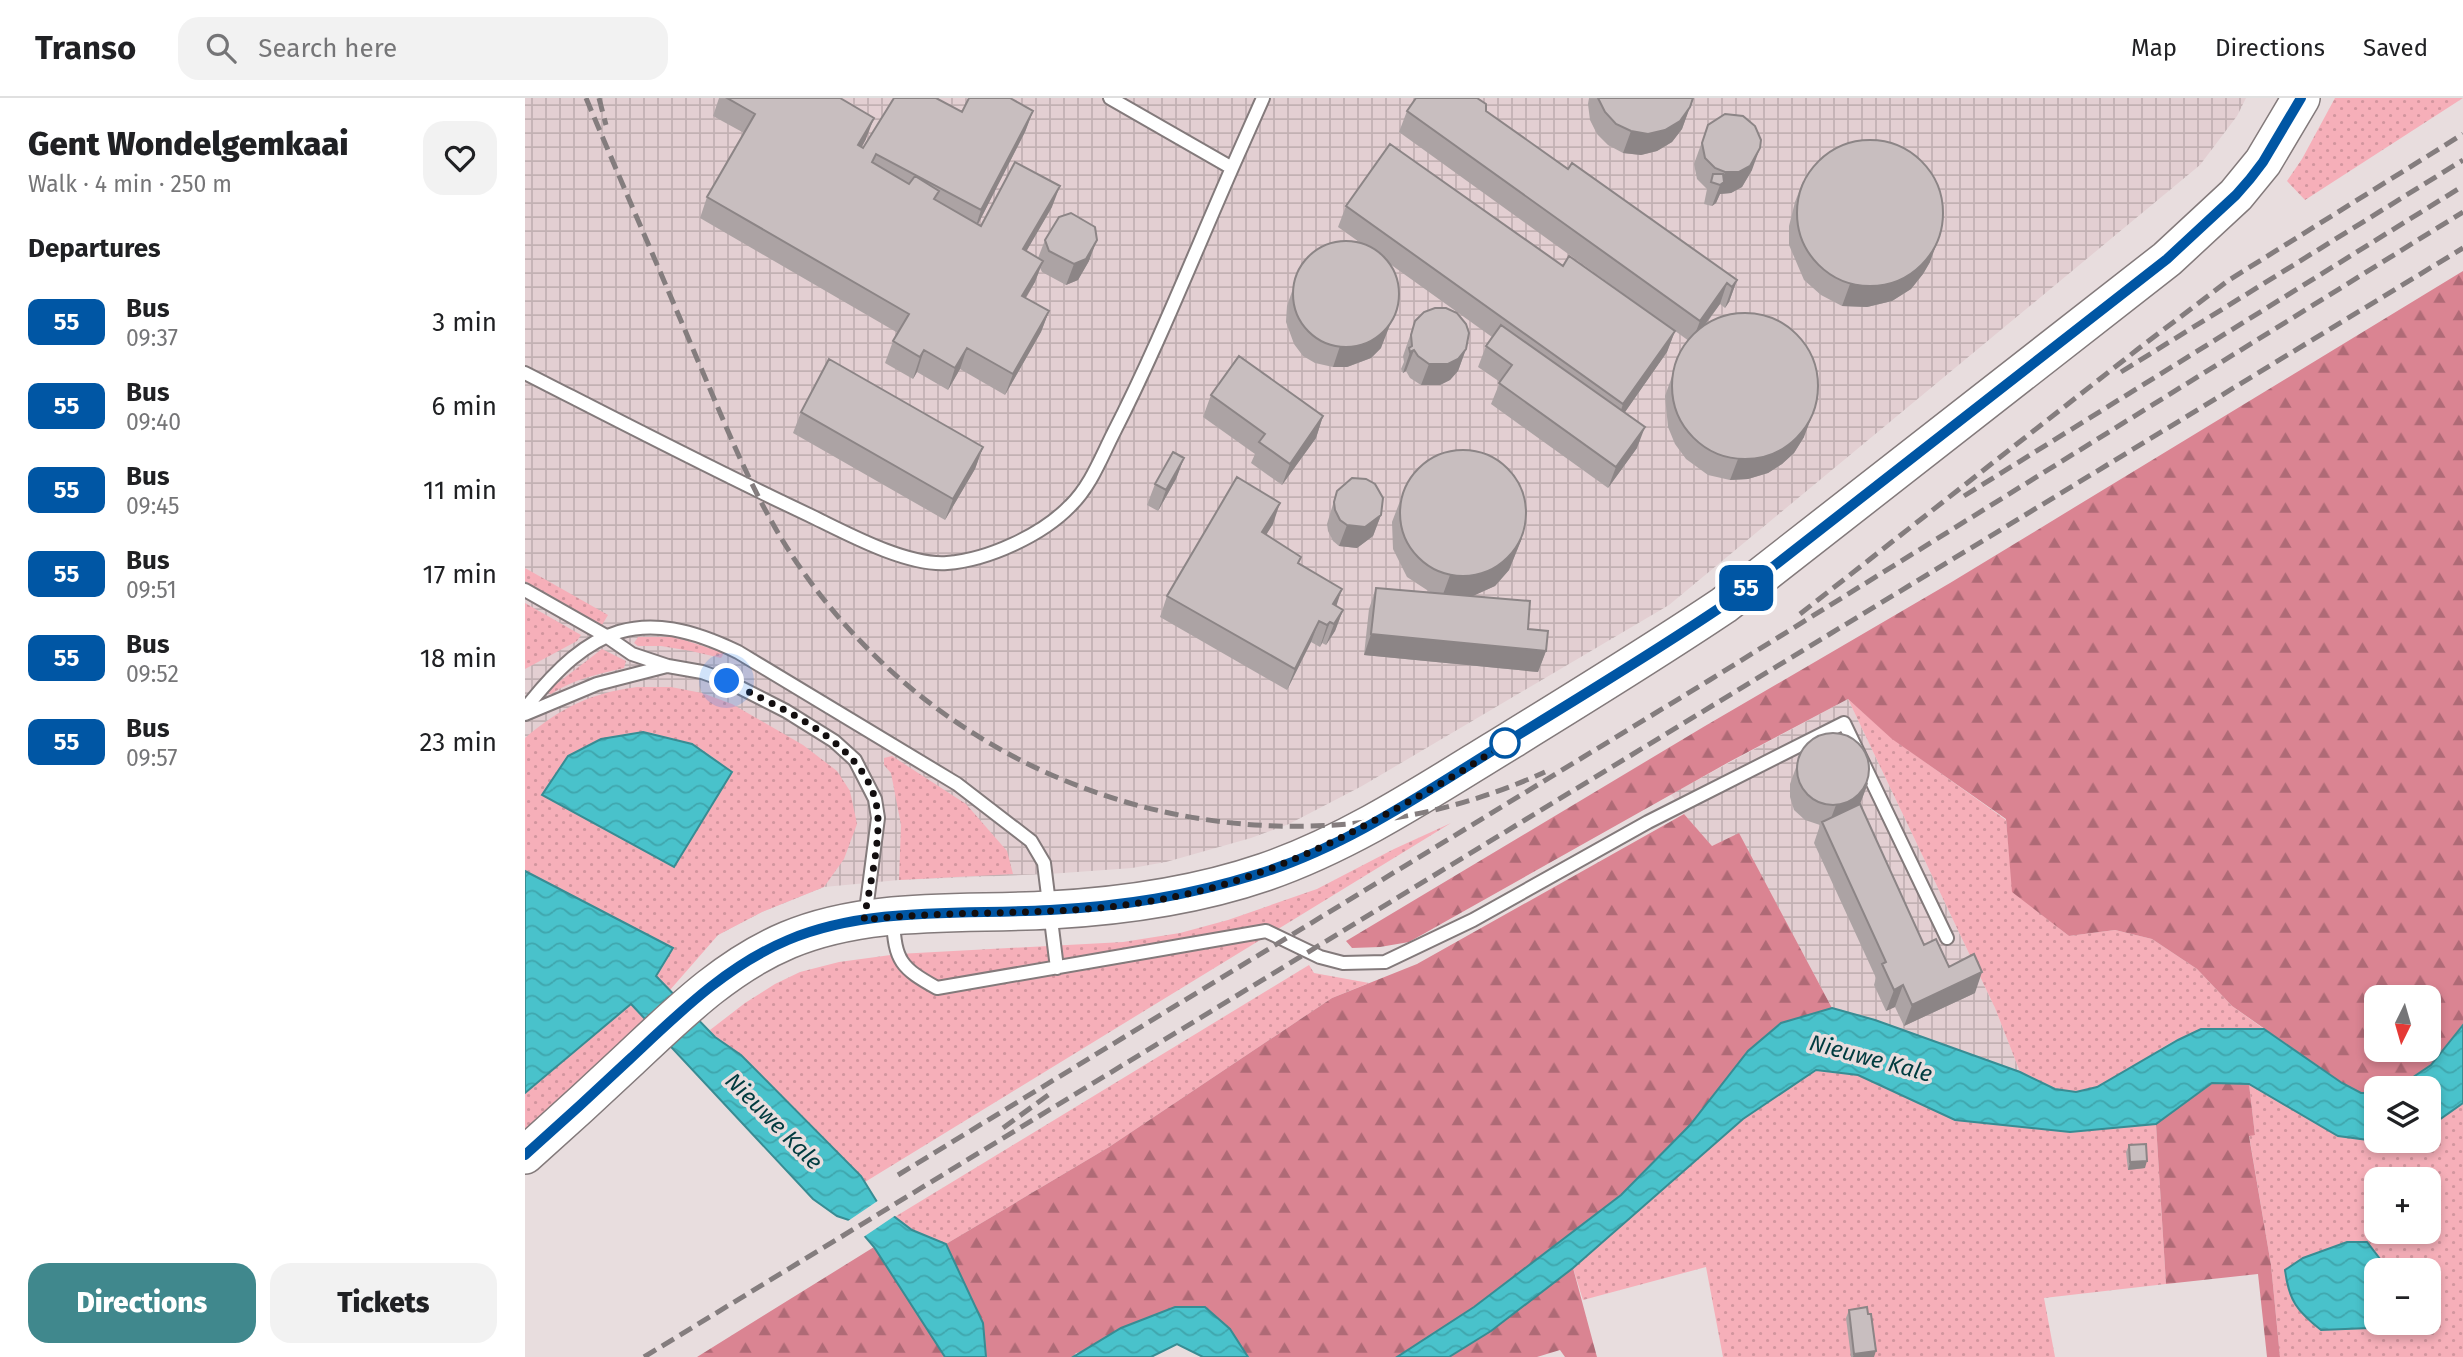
<!DOCTYPE html>
<html lang="en">
<head>
<meta charset="utf-8">
<style>
  :root { --surface:#fff; --page:#f2f2f2; --text:#202124; --muted:#757577; --line:#e0e0e0; --accent:#40888d }
  body { margin:0; font-family:"Fira Sans",sans-serif; background:var(--page); color:var(--text); height:100vh; display:flex; flex-direction:column; font-size:26px; white-space:nowrap }
  * { box-sizing:border-box; margin:0 }
  p { font-size:23px; color:var(--muted) }
  .icon { flex:none; width:38px; height:38px; fill:none; stroke:currentColor; stroke-width:2; stroke-linecap:round; stroke-linejoin:round }
  .map { position:relative; flex:1; overflow:hidden }
  .sheet { display:flex; flex-direction:column; background:var(--surface); width:525px }
  .sheet>* { flex:none }
  .badge { padding:0 14px; border-radius:10px; font-size:24px; line-height:46px }
  .needle { width:46px; rotate:185deg }
  .controls { position:absolute; left:1839px; top:887px; display:grid; gap:14px }
  .controls a { display:grid; place-items:center; width:77px; height:77px; border-radius:14px; background:var(--surface); box-shadow:0 4px 10px #0003; font-size:35px }
  .you { position:absolute; width:35px; height:35px; margin:-18px; border:5px solid #fff; border-radius:50%; background:#1a73e8; box-shadow:0 0 0 10px #1a73e833 }
  .map>.badge { position:absolute; translate:-50% -50%; box-shadow:0 0 0 4px #fff }
  h2 { padding:0 28px; font-size:26px; line-height:63px }
  .round { display:grid; place-items:center; flex:none; width:74px; height:74px; border-radius:21px; background:var(--page) }
  .summary { display:flex; align-items:center; justify-content:space-between; height:119px; padding:0 28px }
  h1 { font-size:33px; font-weight:800; line-height:52px }
  .button { display:flex; gap:14px; margin-top:auto; padding:14px 28px }
  .button a { flex:1; height:80px; border-radius:21px; background:var(--accent); color:#fff; font-size:28px; font-weight:800; line-height:80px; text-align:center }
  .button a+a { background:var(--page); color:var(--text) }
  ul { padding:0; list-style:none }
  li { display:flex; align-items:center; gap:21px; height:84px; padding:0 28px }
  li div { flex:1 }
  li b { display:block; font-size:26px }
  li em { font-style:normal }
  li .badge { min-width:77px; font-weight:700; text-align:center }
  header { display:flex; align-items:center; gap:42px; box-sizing:border-box; height:98px; padding:0 35px; background:var(--surface); border-bottom:2px solid var(--line) }
  header strong { font-size:33px }
  nav { display:flex; gap:38px; margin-inline-start:auto; font-size:24px }
  .search { width:490px; height:63px; background:var(--page); display:flex; align-items:center; gap:18px; box-sizing:border-box; padding:0 24px; border-radius:21px; color:var(--muted); font-size:26px }
  main { display:flex; flex:1; min-height:0 }
  .map>svg:first-child { display:block }
</style>
</head>
<body>
<header>
<strong>Transo</strong>
<div class="search"><svg class="icon" aria-label="search" viewBox="0 0 24 24"><circle cx="10" cy="10" r="6"/><path d="M15 15l6 6"/></svg>Search here</div>
<nav><a>Map</a><a>Directions</a><a>Saved</a></nav>
</header>
<main>
<section class="sheet">
<div class="summary"><div><h1>Gent Wondelgemkaai</h1><p>Walk · 4 min · 250 m</p></div><a class="round"><svg class="icon" aria-label="heart" viewBox="0 0 24 24"><path d="M12 20l-8-8c-3-5 5-10 8-4 3-6 11-1 8 4z"/></svg></a></div>
<h2>Departures</h2>
<ul>
<li><span class="badge" style="background:#0056a4;color:#fff">55</span><div><b>Bus</b><p>09:37</p></div><em>3 min</em></li>
<li><span class="badge" style="background:#0056a4;color:#fff">55</span><div><b>Bus</b><p>09:40</p></div><em>6 min</em></li>
<li><span class="badge" style="background:#0056a4;color:#fff">55</span><div><b>Bus</b><p>09:45</p></div><em>11 min</em></li>
<li><span class="badge" style="background:#0056a4;color:#fff">55</span><div><b>Bus</b><p>09:51</p></div><em>17 min</em></li>
<li><span class="badge" style="background:#0056a4;color:#fff">55</span><div><b>Bus</b><p>09:52</p></div><em>18 min</em></li>
<li><span class="badge" style="background:#0056a4;color:#fff">55</span><div><b>Bus</b><p>09:57</p></div><em>23 min</em></li>
</ul>
<div class="button"><a>Directions</a><a>Tickets</a></div>
</section>
<div class="map">
<svg width="1938" height="1259" viewBox="0 0 1938 1259">
  <defs>
    <pattern id="industrial-grid" width="8" height="8" patternUnits="userSpaceOnUse" patternTransform="scale(1.75)"><rect width="8" height="8" fill="#e3cfd2"/><path d="M0 4h8M4 0v8" fill="none" stroke="#c2b1b3"/></pattern>
    <pattern id="grass-dots" width="8" height="8" patternUnits="userSpaceOnUse" patternTransform="scale(1.75)"><rect width="8" height="8" fill="#f6afb9"/><path d="M2 2h.1M6 6h.1" fill="none" stroke="#d2959e" stroke-width="1.8" stroke-linecap="round"/></pattern>
    <pattern id="forest-firs" width="22" height="20" patternUnits="userSpaceOnUse" patternTransform="scale(1.75)"><rect width="22" height="20" fill="#da8492"/><path d="M5 1l3.5 6h-7zM16 11l3.5 6h-7z" fill="#af6a76"/></pattern>
    <pattern id="water-waves" width="16" height="10" patternUnits="userSpaceOnUse" patternTransform="scale(1.75)"><rect width="16" height="10" fill="#49c2cb"/><path d="M0 5q4-4 8 0t8 0" fill="none" stroke="#3fa6ad"/></pattern>
  </defs>
  <rect width="100%" height="100%" fill="#e8ddde"/>
  <!-- industrial -->
  <path fill="url(#industrial-grid)" d="M0 0H1721L1712 18 1675 67 1144 507 837 688 764 726 726 740 641 764 607 770 524 776 374 782 299 789 237 814 193 837 0 743Z
    M1323 601 1470 910 1495 974 1350 922 1307 910 1214 736 1187 748 1159 716 1146 696Z"/>
  <!-- grass -->
  <path fill="url(#grass-dots)" fill-rule="evenodd" d="M1810 0H1938L1780 102 1762 83 1777 61Z
    M0 470 83 517 77 527 0 483Z
    M0 505 56 537 52 543 0 571Z
    M113 539H150L199 555 196 560 166 553 136 548H113L109 545Z
    M77 551 101 563 99 570C73 576 49 581 26 596L21 594Z
    M112 589H146L177 595 207 606 278 647 312 673 325 693 332 726 319 761 299 789 237 814 193 837 145 892 131 878 148 850 0 773V640C35 610 66 595 112 589Z
    M1323 601 1368 641 1481 722 1488 794 1544 838 1590 832 1627 841 1672 871 1707 908 1739 931C1714 930 1672 932 1649 943 1624 956 1576 994 1550 994 1530 993 1512 983 1495 974L1470 910Z
    M367 658 441 706 482 753 488 776 374 782 376 727 366 675 359 667V660Z
    M926 725 340 1084 216 957 190 939 185 932 220 905 250 886 275 874 314 864 373 856 598 844 655 835 703 822 792 791 869 751Z
    M784 867 789 875 844 885 807 900 584 1049 421 1146 387 1132 368 1120Z
    M106 906 120 922 0 1033V995Z
    M1291 972 1333 977 1430 1022 1545 1034 1631 1026 1641 1186 1519 1200 1530 1259H1198L1181 1169 1058 1202 1048 1170 1218 1021Z
    M1724 986 1813 1038 1852 1043H1904V1029L1938 1005V1259H1755L1746 1167 1724 1037H1730ZM1852 1082H1904V1134H1852ZM1852 1172H1904V1225H1852Z"/>
  <!-- forest -->
  <path fill="url(#forest-firs)" fill-rule="evenodd" d="M1938 173V927L1906 967 1872 990H1852L1851 995H1836L1817 985 1707 908 1672 871 1627 841 1590 832 1544 838 1487 794 1481 721 1367 641 1323 601 1204 664 884 844 855 849 827 850 821 843 1180 628 1425 485ZM1852 900H1904V952H1852Z
    M1159 716 1187 748 1214 735 1307 910 1255 925 1223 953 1165 1027 1096 1097 949 1209 890 1248 872 1259H723L705 1231 551 1255 548 1259H461L458 1224 421 1146 584 1049 807 900 892 866Z
    M1688 985 1724 986 1730 1037 1724 1038 1746 1167 1755 1259H1742L1733 1176 1641 1186 1631 1026Z
    M349 1149 420 1259H172Z
    M1048 1170 1072 1259H1040L1035 1252 1012 1259H924L966 1233Z"/>
  <!-- water -->
  <path fill="url(#water-waves)" stroke="#388c93" stroke-width="2" d="M118 634 167 646 207 674 149 769 17 697 43 658 76 641Z
    M0 773 148 850 131 878 190 939 216 957 336 1078 354 1107 387 1132 421 1146 458 1225 461 1259H420L349 1149 327 1123 312 1118 288 1101 106 906 0 995Z
    M1307 910 1350 922 1495 974 1530 991 1551 994 1572 989 1653 942 1676 931H1739L1817 985 1836 995H1851V1043L1813 1038 1724 986 1687 985 1631 1026 1545 1034 1430 1022 1333 977 1291 972 1218 1021 1048 1170 966 1233 924 1259H872L949 1209 1096 1097 1165 1027 1223 953 1256 925Z
    M1938 927V1005L1904 1029V990H1872L1906 967Z
    M1822 1144H1842L1862 1170 1863 1172H1852L1851 1225 1845 1230 1796 1232C1772 1213 1764 1203 1760 1172L1778 1160Z
    M650 1209H680L705 1231 723 1259H678L652 1246 626 1259H548L596 1230Z"/>
  <!-- pier -->
  <path fill="#e8ddde" d="M354 1102 371 1117 337 1140 325 1126 320 1125Z"/>
  <g fill="none" stroke-linecap="round" stroke-linejoin="round">
    <!-- lane casing -->
    <g stroke="#837a7b" stroke-width="16">
      <path id="lane" d="M585 0 707 70 738 0
        M0 275C94 323 188 372 284 417 321 435 381 468 422 465 463 462 517 437 545 408 565 389 576 360 588 336 632 250 668 159 707 70
        M0 492 81 538 107 556 143 568 177 574 202 583 261 613 309 643 330 662 350 701 353 720 340 820
        M0 611C65 528 116 507 213 554L432 686 506 743 519 765 532 870
        M0 616 72 586 142 568
        M368 822C370 863 376 870 412 890L741 833 795 859 818 865 860 864 948 822 1123 724 1319 625 1422 840"/>
    </g>
    <!-- secondary casing -->
    <g stroke="#837a7b" stroke-width="40">
      <path id="secondary" d="M0 1057C36 1025 71 993 106 960 154 915 201 868 263 842 344 808 439 817 525 812 599 808 670 798 740 774 821 746 895 698 968 653 1046 605 1123 558 1199 507L1642 161 1711 97 1738 64 1776 0"/>
    </g>
    <!-- lane -->
    <use href="#lane" stroke="#fff" stroke-width="12"/>
    <!-- secondary -->
    <use href="#secondary" stroke="#fff" stroke-width="37"/>
    <!-- rail -->
    <path stroke="#847d7e" stroke-width="5" stroke-dasharray="14 7" stroke-linecap="butt" d="M61 0C98 88 136 175 173 263 202 330 228 398 268 459 431 705 750 797 1020 674
      M74 0 81 27
      M1596 274 1938 62
      M1439 398 1938 88
      M1275 516 1613 251 1704 182 1938 36
      M478 1030 526 995
      M373 1077 1183 583 1938 114
      M119 1259 1938 150"/>
  </g>
  <!-- wall -->
  <path fill="#aca3a4" d="M194 0H315L341 41 337 49 338 50 437 14 508 13 500 34 453 126 456 128 527 109 501 153 513 160 520 142 564 163 553 182 541 187 517 174 515 170 510 184 501 200 524 213 516 234 480 297 435 271 423 292 392 274 388 281 360 265 368 243 373 235 175 120 182 99 219 35 188 18Z
    M1064 0H1168L1157 31 1147 44 1132 53 1116 57 1098 55 1083 47 1072 36 1065 22 1063 6Z
    M882 13H961L1043 71 1212 182 1204 204 1200 210 1195 206 1181 226 1279 339 1269 355 1257 366 1243 375 1223 381 1205 382 1183 377 1161 361 1150 346 1143 329 1140 298 1157 250 1164 243 874 34Z
    M1183 27 1227 72 1217 89 1206 95 1195 96 1191 105 1187 108 1179 106 1182 91 1172 81 1169 66Z
    M1278 83 1405 164 1398 176 1386 191 1367 203 1342 209 1317 208 1296 197 1279 182 1264 147V128L1270 104Z
    M821 108 1038 168 1150 233 1142 254 1100 314 1112 350 1083 390 966 306 975 284 953 269 961 248 967 239 865 166 856 250 846 260 822 269H808L790 265 778 258 769 246 761 224 762 208 777 164 837 146 813 129Z
    M890 223 941 251 933 273 925 282 915 287H896L885 280 881 273 878 275 876 271 879 264 878 258Z
    M686 297 798 318 791 340 757 387 726 365 730 356 678 319Z
    M276 314 458 349 450 371 420 422 268 335Z
    M659 360 651 381 633 413 622 407 630 386Z
    M812 393 856 417 848 438 832 450 814 448 808 443 803 433 802 426Z
    M875 403 997 440 984 472 970 488 947 498 1003 531 1021 553 1013 574 839 557 844 511 851 490 905 494 882 479 868 451 867 424Z
    M748 426 741 436 774 465 811 508 818 512 810 533 801 547 797 545 795 549 786 544 762 592 635 519 642 498Z
    M1277 653 1343 685 1335 706 1399 847 1424 869 1450 895 1379 928 1370 909 1361 913 1349 887 1351 880 1289 745 1295 727 1280 722 1269 712 1265 699V686Z
    M1604 1047 1620 1070 1603 1072 1601 1054Z
    M1324 1212 1349 1259H1326L1321 1220Z"/>
  <!-- shaded-wall -->
  <path fill="#8c8586" d="M1165 9 1157 31 1147 44 1132 53 1116 57 1098 55 1106 33Z
    M508 13 500 34 449 134 456 112Z
    M349 20 341 41 326 68 333 47Z
    M1235 50 1227 72 1217 89 1206 95 1195 96 1191 105 1187 108 1200 74Z
    M535 88 527 109 490 173 498 151Z
    M572 142 564 163 553 182 541 187 549 166Z
    M1413 142 1405 164 1398 176 1386 191 1367 203 1342 209 1317 208 1325 186Z
    M518 163 510 184 489 219 497 198Z
    M1212 182 1204 204 1200 210 1207 189Z
    M1202 185 1195 206 1167 244 1175 223Z
    M874 204 856 250 846 260 822 269H808L815 248Z
    M524 213 516 234 480 297 488 276Z
    M1150 233 1142 254 1091 327 1098 306Z
    M442 250 435 271 423 292 430 270Z
    M941 251 933 273 925 282 915 287H896L904 266Z
    M399 252 392 274 388 281 395 259Z
    M889 252 881 273 878 275 885 254Z
    M798 318 791 340 757 387 765 366Z
    M1287 318 1279 339 1269 355 1257 366 1243 375 1223 381 1205 382 1213 361Z
    M1120 329 1112 350 1083 390 1091 369Z
    M458 349 450 371 420 422 428 401Z
    M659 360 651 381 633 413 641 392Z
    M755 405 748 426 730 455 737 434Z
    M856 417 848 438 832 450 814 448 822 427Z
    M997 440 984 472 970 488 948 498 917 499 925 477Z
    M817 491 810 512 800 527 808 506Z
    M818 512 810 533 801 547 809 526Z
    M794 523 786 544 762 592 770 571Z
    M805 524 797 545 795 549 802 527Z
    M846 536 1021 553 1013 574 839 557Z
    M1343 685 1335 706 1303 728 1311 707Z
    M1457 874 1450 895 1379 928 1387 907Z
    M1378 887 1370 909 1361 913 1369 892Z
    M1622 1063 1620 1070 1603 1072 1605 1064Z
    M1351 1253 1349 1259H1328L1329 1256Z"/>
  <!-- building -->
  <path fill="#c8bebf" stroke="#8c8586" stroke-width="2" d="M202 0H315L349 20 333 47 338 50 369 0H411L437 14 444 0H485L508 13 456 112 351 56 347 64 384 86 390 78 414 93 409 101 456 128 490 64 535 88 498 151 518 163 497 198 524 213 488 276 442 250 430 270 399 252 395 259 368 243 384 216 182 99 230 16Z
    M891 0H952L961 6V13L1043 71 1047 65 1212 182 1207 189 1202 185 1175 223 882 13Z
    M1073 0H1168L1165 9 1155 23 1140 32 1123 36 1106 33 1091 26 1080 14Z
    M1200 16 1218 18 1230 28 1236 42 1235 50 1225 68 1214 74H1200L1190 70 1180 60 1177 45 1183 27Z
    M1272 115a73 73 0 1 1 146 0a73 73 0 1 1-146 0Z
    M865 46 1038 168 1044 158 1150 233 1098 306 821 108Z
    M1188 76H1198L1199 84 1195 87 1186 84Z
    M546 115 570 129 572 142 561 161 549 166 524 153 520 142 534 119Z
    M768 196a53 53 0 1 1 106 0a53 53 0 1 1-106 0Z
    M910 210H921L932 215 941 226 944 235 941 251 933 261 923 266H904L893 258 889 252 885 254 884 250 887 248 886 237 890 223 899 214Z
    M1147 288a73 73 0 1 1 146 0a73 73 0 1 1-146 0Z
    M976 227 1120 329 1091 369 974 285 987 267 961 248Z
    M714 258 798 318 765 366 734 344 740 336 686 297Z
    M304 261 458 349 428 401 276 314Z
    M875 415a63 63 0 1 1 126 0a63 63 0 1 1-126 0Z
    M648 354 659 360 641 392 630 386Z
    M712 379 755 405 737 434 776 459 773 465 817 491 808 506 818 512 809 526 805 524 802 527 794 523 770 571 642 498Z
    M827 380 841 381 850 386 858 400 856 417 840 429 822 427 815 422 810 412 809 404 812 393Z
    M851 490 1005 503 1003 531 1023 533 1021 553 846 536Z
    M1272 671a36 36 0 1 1 72 0a36 36 0 1 1-72 0Z
    M1335 706 1399 847 1411 841 1424 869 1449 856 1457 874 1387 907 1378 887 1369 892 1357 866 1361 864 1297 724Z
    M1621 1046 1622 1063 1605 1064 1604 1047Z
    M1342 1209 1343 1216H1346L1351 1253 1329 1256 1324 1212Z"/>
  <g fill="none" stroke-linecap="round" stroke-linejoin="round">
    <!-- line casing -->
    <g stroke="#fff" stroke-width="16">
      <path id="line" d="M0 1057C36 1025 71 993 106 960 154 915 201 868 263 842 344 808 439 817 525 812 599 808 662 798 733 776 815 751 890 701 962 656 1042 607 1122 559 1199 507L1642 161 1711 97 1725 81 1738 64 1776 0"/>
    </g>
    <!-- line -->
    <use href="#line" stroke="#0056a4" stroke-width="10"/>
    <!-- walk -->
    <path stroke="#120e0f" stroke-width="7" stroke-dasharray="0 12.6" d="M202 583C257 611 351 648 353 721 354 751 344 791 339 822 430 811 523 819 614 805 716 790 796 753 885 703 917 685 950 666 980 645"/>
  </g>
  <!-- markers -->
  <circle fill="#fff" stroke="#0056a4" stroke-width="3.5" cx="980" cy="645" r="14"/>
  <g text-anchor="middle" dominant-baseline="central" stroke-width="7" stroke-linejoin="round" paint-order="stroke">
    <!-- water labels -->
    <g font-size="23" font-style="italic" fill="#003b3f" stroke="#e8ddde">
      <text transform="translate(1346 960) rotate(15)">Nieuwe Kale</text>
      <text transform="translate(249 1023) rotate(45)">Nieuwe Kale</text>
    </g>
  </g>
</svg>
<div class="controls">
<a><svg class="needle" viewBox="-14 -14 28 28"><path d="M0-13l5 13h-10z" fill="#e53935"/><path d="M0 13l5-13h-10z" fill="#757577"/></svg></a>
<a><svg class="icon" aria-label="layers" viewBox="0 0 24 24"><path d="M12 4l9 5-9 5-9-5zM3 14l9 5 9-5"/></svg></a>
<a>+</a>
<a>−</a>
</div>
<div class="you" style="left:202px;top:583px"></div>
<b class="badge" style="left:1221px;top:490px;background:#0056a4;color:#fff">55</b>
</div>
</main>
</body>
</html>
